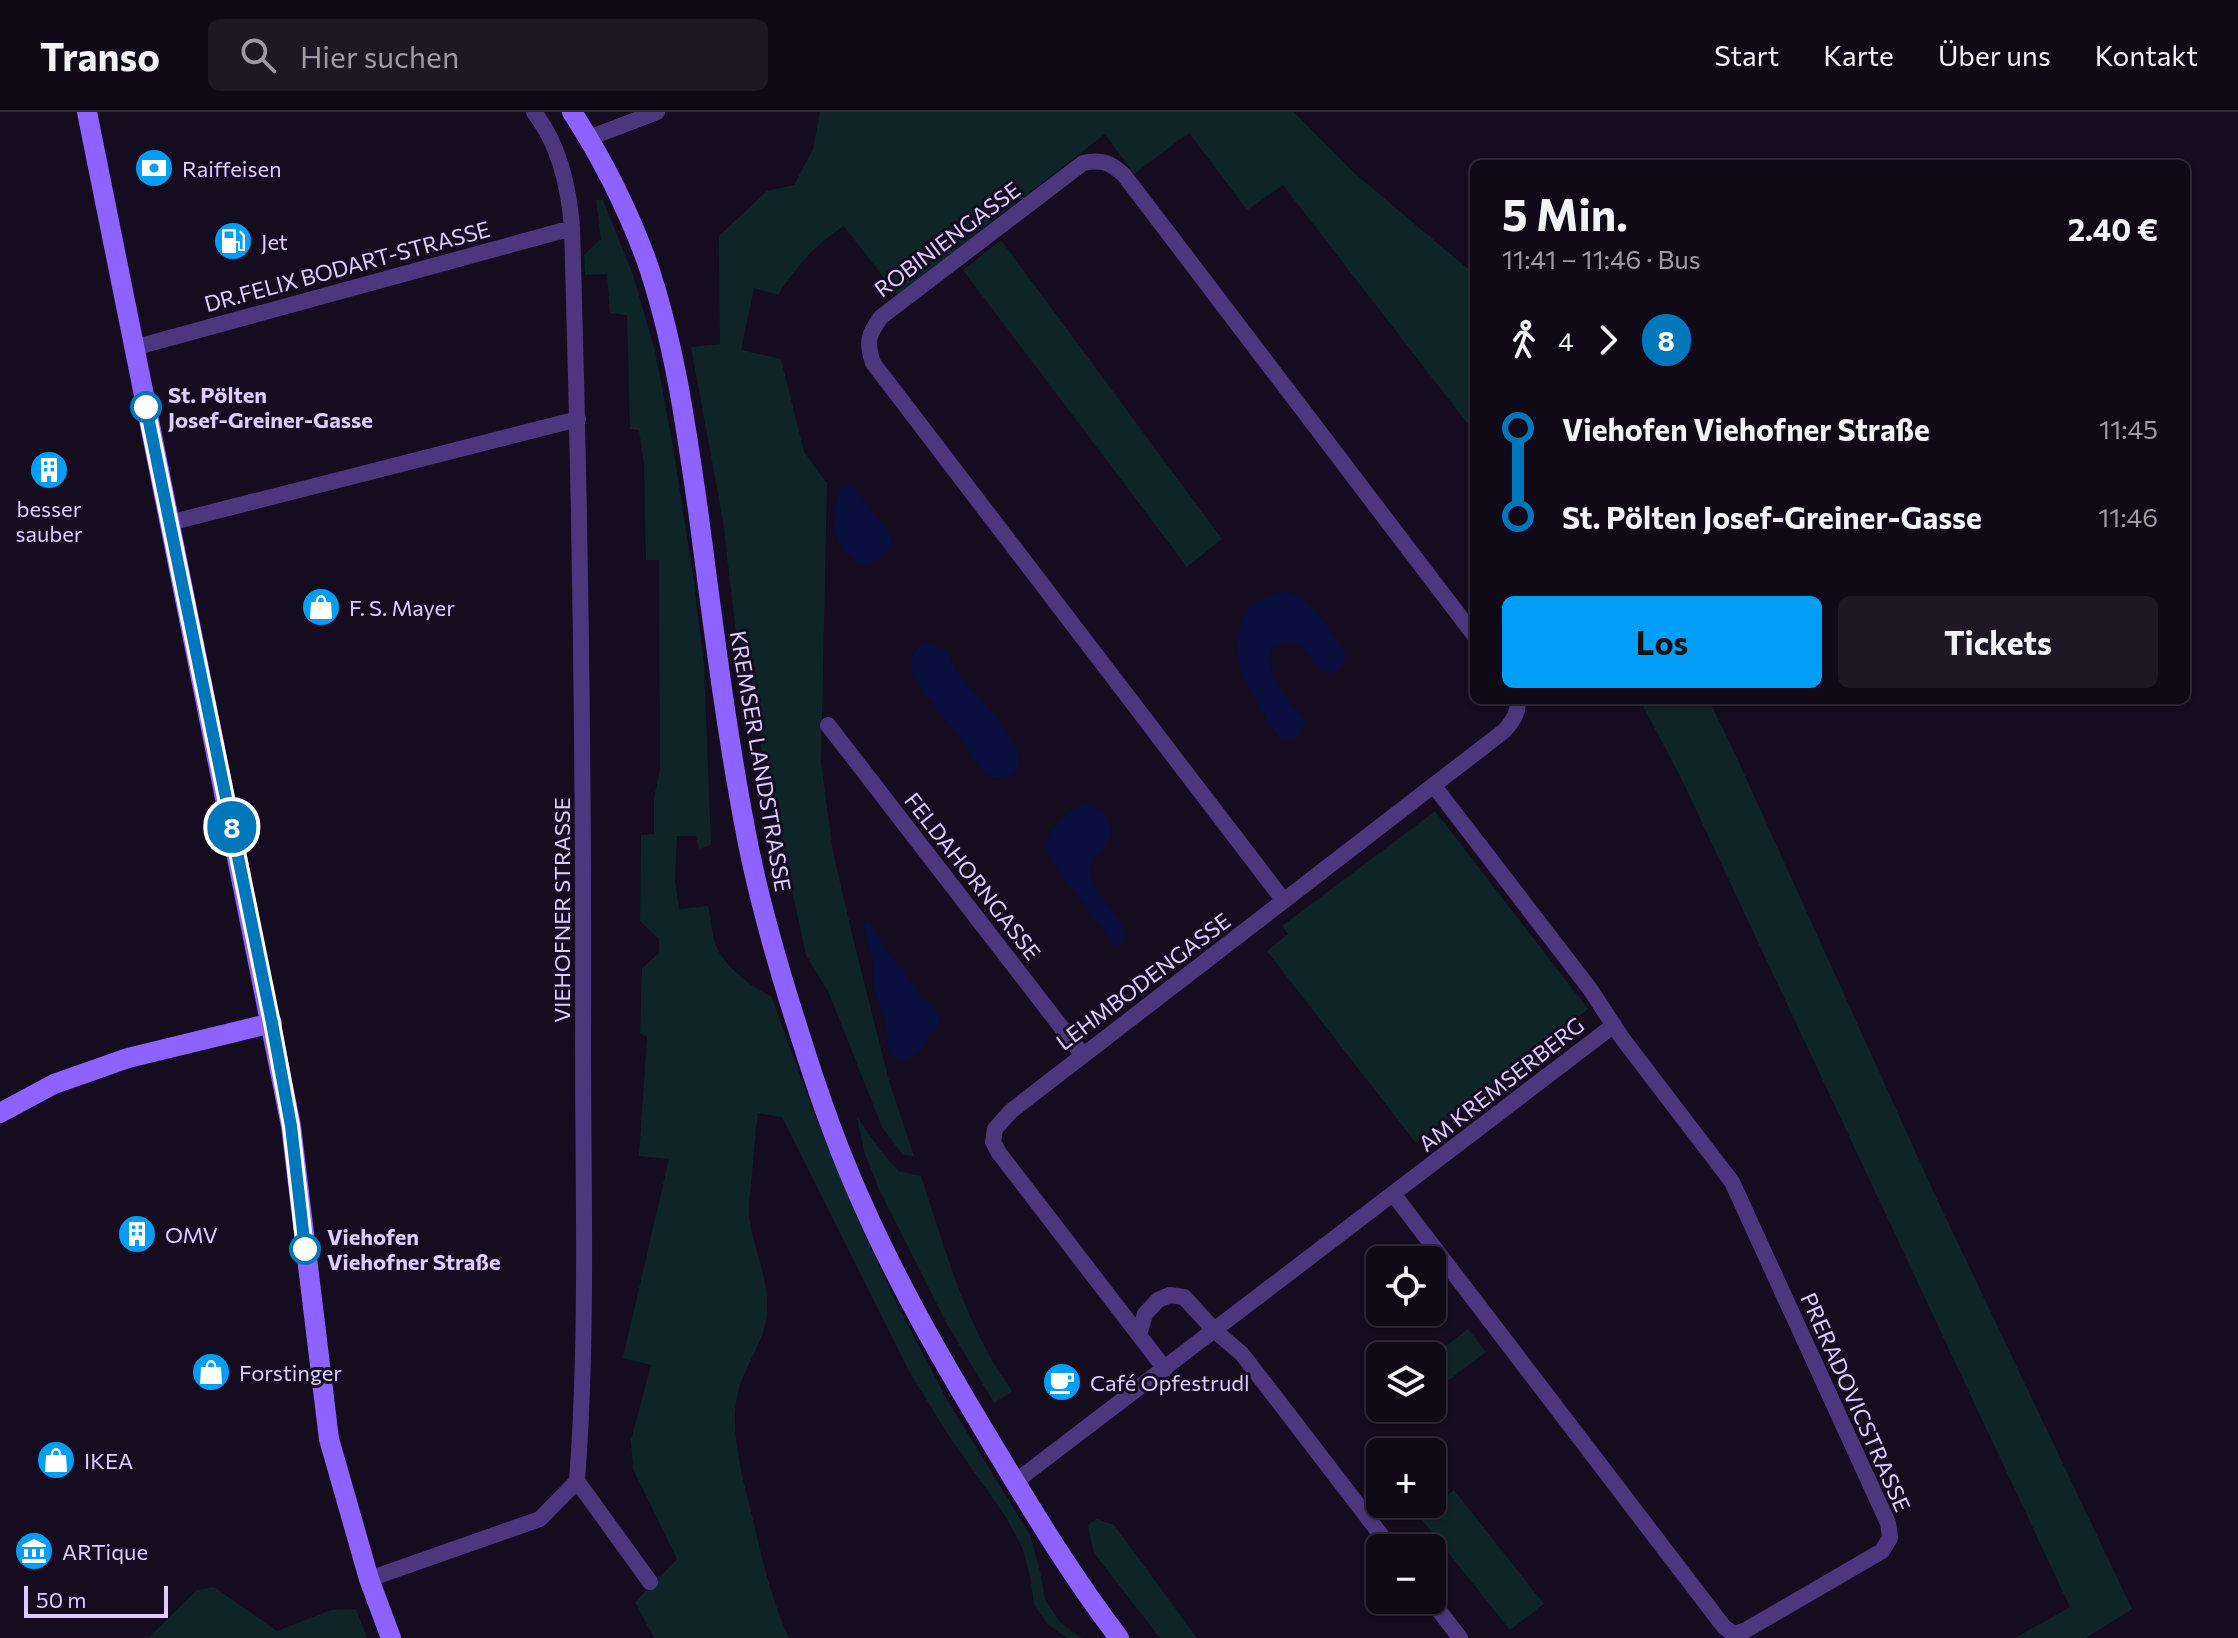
<!DOCTYPE html>
<html lang="de">
<head>
<meta charset="utf-8">
<style>
  :root { --surface:#100918; --page:#1e1725; --text:#f1f3f6; --muted:#9c9aa2; --line:#302a37; --accent:#009ef6 }
  body { margin:0; font-family:Commissioner,sans-serif; background:var(--page); color:var(--text); height:100vh; display:flex; flex-direction:column; font-size:30px; white-space:nowrap }
  * { box-sizing:border-box; margin:0 }
  p { font-size:26px; color:var(--muted) }
  .icon { flex:none; width:44px; height:44px; fill:none; stroke:currentColor; stroke-width:2; stroke-linecap:round; stroke-linejoin:round }
  .map { position:relative; flex:1; overflow:hidden }
  .side { position:absolute; left:1470px; top:48px; width:720px; height:544px; display:flex; flex-direction:column; background:var(--surface); border-radius:12px; box-shadow:0 2px 6px #0004,0 0 0 2px var(--line) }
  .side>* { flex:none }
  .badge { padding:0 16px; border-radius:26px; font-size:28px; line-height:52px }
  .controls { position:absolute; left:1366px; top:1134px; display:grid; gap:16px }
  .controls a { display:grid; place-items:center; width:80px; height:80px; border-radius:12px; background:var(--surface); box-shadow:0 2px 6px #0004,0 0 0 2px var(--line); font-size:40px }
  .scale { position:absolute; left:24px; bottom:20px; width:144px; box-sizing:border-box; padding-left:8px; border:4px solid #decbff; border-top:0; font-size:22px; line-height:28px; white-space:nowrap; color:#decbff; -webkit-text-stroke:6px #150c20; paint-order:stroke }
  .map>.badge { position:absolute; translate:-50% -50%; box-shadow:0 0 0 4px #fff }
  .legs { display:flex; align-items:center; gap:12px; height:88px; padding:0 32px; font-size:26px }
  .legs p { margin-inline-start:auto }
  .overview { display:flex; align-items:center; justify-content:space-between; height:136px; padding:0 32px }
  h1 { font-size:44px; font-weight:700; line-height:60px }
  .action { display:flex; gap:16px; margin-top:auto; padding:16px 32px }
  .action a { flex:1; height:92px; border-radius:12px; background:var(--accent); color:#111; font-size:32px; font-weight:700; line-height:92px; text-align:center }
  .action a+a { background:var(--page); color:var(--text) }
  ul { padding:0 32px; list-style:none }
  li { display:flex; align-items:center; gap:28px; height:88px; font-size:30px }
  li i { display:grid; place-items:center; width:12px; height:100%; margin:0 10px; background:currentColor }
  li i::after { content:''; width:20px; height:20px; margin:-10px; border:6px solid; border-radius:50%; background:var(--surface) }
  li p { margin-inline-start:auto }
  li:first-child i { background:linear-gradient(#0000 50%,currentColor 0) }
  li:last-child i { background:linear-gradient(currentColor 50%,#0000 0) }
  header { display:flex; align-items:center; gap:48px; box-sizing:border-box; height:112px; padding:0 40px; background:var(--surface); border-bottom:2px solid var(--line) }
  header strong { font-size:38px }
  nav { display:flex; gap:44px; margin-inline-start:auto; font-size:28px }
  .search { width:560px; height:72px; background:var(--page); display:flex; align-items:center; gap:20px; box-sizing:border-box; padding:0 28px; border-radius:12px; color:var(--muted); font-size:30px }
  .map>svg:first-child { display:block }
</style>
</head>
<body>
<header>
<strong>Transo</strong>
<div class="search"><svg class="icon" aria-label="search" viewBox="0 0 24 24"><circle cx="10" cy="10" r="6"/><path d="M15 15l6 6"/></svg>Hier suchen</div>
<nav><a>Start</a><a>Karte</a><a>Über uns</a><a>Kontakt</a></nav>
</header>
<div class="map">
<svg width="2238" height="1526" viewBox="0 0 2238 1526">
  <rect width="100%" height="100%" fill="#150c20"/>
  <!-- green -->
  <path fill="#0f2429" d="M820 0H1294L1353 60 1474 162V320L1283 73 1247 98 1189 21 1134 62 1105 22 897 183 844 114C816 132 795 155 778 183L754 176 741 238 781 247 804 340 827 371 821 651 833 740 853 826 889 969 914 1044 903 1043 882 1015 828 879 806 843 735 513 723 409 691 235 720 232 719 124 767 79 794 73 813 37Z
    M596 88H603L633 163 655 239 673 335 694 470 704 554 711 733 699 737 696 724H677L675 769 679 797 708 794C711 808 712 826 718 838 727 856 754 877 771 884L812 996 854 1099 896 1190 946 1286 1030 1423 1040 1459 1045 1488 1060 1510 1081 1526H1067L1047 1512 1034 1492 1030 1464 1022 1435 1006 1405 949 1324 910 1261 782 1005 758 1001C755 1020 754 1041 752 1061 751 1075 748 1090 749 1104 753 1136 769 1166 767 1199 766 1230 743 1254 737 1284 730 1323 743 1367 752 1404 762 1446 771 1487 789 1526H654L635 1490 677 1447 633 1357 631 1328 651 1253 623 1246 669 1047 639 1044 647 925 640 921 642 856 659 841V827L640 809 641 723 654 722V686L660 658 659 448H646L644 352 639 318 630 317 627 203 610 201 607 162 585 163 584 143 601 127Z
    M1001 128 1222 427 1187 455 963 158Z
    M1640 588H1709L1735 642 1935 1083 2132 1497 2086 1526H2015L2070 1495 1682 668Z
    M1435 699 1588 897 1416 1031 1267 839 1288 822 1282 814Z
    M857 1005 880 1038 898 1059 921 1064C945 1137 966 1216 1012 1279L994 1291 948 1214 878 1075 864 1039Z
    M1468 1217 1486 1240 1449 1268 1432 1245Z
    M1454 1378 1544 1492 1510 1518 1419 1404Z
    M1097 1407 1114 1413 1197 1526H1160L1094 1441 1088 1413Z
    M214 1475 277 1519 331 1498 356 1497 367 1526H148L197 1478Z"/>
  <!-- water -->
  <path fill="#090e3c" d="M844 373H852L889 420 892 427 890 436C884 441 873 454 864 453 853 452 838 432 835 422 832 409 835 382 844 373Z
    M1285 479C1311 484 1329 519 1345 539 1346 550 1343 561 1330 561 1309 561 1310 522 1281 532 1276 534 1274 534 1271 539 1261 557 1294 596 1306 609 1305 618 1296 630 1286 628 1275 626 1268 608 1263 600 1257 589 1249 578 1244 567 1233 541 1235 502 1261 487 1268 483 1277 482 1285 479Z
    M925 531C932 533 941 535 947 541 952 547 954 556 959 562 971 578 1047 649 1008 665 999 668 992 667 985 661 974 652 970 637 961 626 948 610 910 571 911 550 911 541 918 536 925 531Z
    M1079 694C1083 694 1087 693 1092 694 1109 697 1116 719 1107 733 1100 745 1086 748 1091 764 1097 786 1119 801 1126 823L1121 833 1116 834 1111 829 1049 746C1041 723 1059 705 1079 694Z
    M866 810H870L890 844 907 863 920 884 939 901 940 909 937 917 930 922 924 936 914 945 903 950 895 946 889 940 884 904 874 878 872 846 864 815Z"/>
  <g fill="none" stroke-linecap="round" stroke-linejoin="round">
    <!-- street -->
    <path stroke="#4c377f" stroke-width="16" d="M589 26 657 0
      M133 236 572 116
      M169 411 578 307
      M828 613 1082 942
      M1284 789 873 251C866 230 868 223 881 205L1083 51C1101 47 1110 50 1124 63L1474 523
      M1394 1083 1724 1515 1734 1522 1746 1518 1882 1439 1890 1426 1888 1411 1732 1070 1622 926 1590 877 1434 674
      M1139 1223 1145 1202 1158 1188 1170 1183 1184 1185 1215 1219 1242 1242 1391 1436
      M1165 1257 999 1041 993 1030 995 1017 1011 999 1504 619C1513 609 1518 602 1518 588
      M577 1369 650 1470
      M1015 1370 1614 913
      M369 1467 540 1407 577 1369C588 1222 583 1075 583 928 584 657 580 386 572 116 569 76 559 32 534 0
      M1431 1488 1460 1526"/>
    <!-- secondary -->
    <path stroke="#8e62ff" stroke-width="20" d="M87 0 291 1014 329 1327 369 1467 391 1526
      M572 0C602 46 627 96 646 147 674 228 686 314 698 398 712 504 725 611 745 716 758 787 778 855 800 923 818 981 838 1038 863 1093 901 1179 949 1260 997 1340 1035 1403 1074 1467 1119 1526
      M0 1001 54 972 128 946 272 911"/>
  </g>
  <g fill="none" stroke-linecap="round" stroke-linejoin="round">
    <!-- line-1 casing -->
    <g stroke="#fff" stroke-width="18">
      <path id="line-1" d="M146 295 272 911 291 1014 305 1137"/>
    </g>
    <!-- line-1 -->
    <use href="#line-1" stroke="#0077ba" stroke-width="12"/>
  </g>
  <!-- icons -->
  <defs>
    <g id="bank-disc" transform="scale(2)"><circle r="9.5" fill="#009ef6" stroke="#150c20"/><path d="M-6-4H6V4H-6ZM0-2.3a2.3 2.3 0 1 0 0 4.6a2.3 2.3 0 1 0 0-4.6Z" fill="#fff"/></g>
    <g id="fuel-disc" transform="scale(2)"><circle r="9.5" fill="#009ef6" stroke="#150c20"/><path d="M-5.5-6h7V0h2V4h1.3V-2.5L3-4.5l.8-.8L6-3V5H2.5V1h-1V6h-7ZM-4.2-4.7v3.2H.2V-4.7Z" fill="#fff"/></g>
    <g id="building-disc" transform="scale(2)"><circle r="9.5" fill="#009ef6" stroke="#150c20"/><path d="M-4-6H4V6H1V3H-1V6H-4ZM-2.5-4.3h1.7v1.8h-1.7ZM.8-4.3h1.7v1.8H.8ZM-2.5-1h1.7V.8h-1.7ZM.8-1h1.7V.8H.8Z" fill="#fff"/></g>
    <g id="shop-disc" transform="scale(2)"><circle r="9.5" fill="#009ef6" stroke="#150c20"/><path d="M-5-2.5h2.3a2.7 3.5 0 0 1 5.4 0H5L5.5 6h-11ZM-1.5-2.5h3a1.5 2.3 0 0 0-3 0Z" fill="#fff"/></g>
    <g id="cafe-disc" transform="scale(2)"><circle r="9.5" fill="#009ef6" stroke="#150c20"/><path d="M-5.5-4.5H6V0H3Q3 3.5 0 3.5H-2.5Q-5.5 3.5-5.5 0ZM3-3.2v2h1.7v-2ZM-6 4.5H4V6H-6Z" fill="#fff"/></g>
    <g id="museum-disc" transform="scale(2)"><circle r="9.5" fill="#009ef6" stroke="#150c20"/><path d="M0-6L6-3V-2H-6V-3ZM-5-1h2V3h-2ZM-1-1h2V3h-2ZM3-1h2V3H3ZM-6 4H6V6H-6Z" fill="#fff"/></g>
  </defs>
  <g fill-rule="evenodd">
    <use href="#bank-disc" x="154" y="56"/>
    <use href="#fuel-disc" x="233" y="129"/>
    <use href="#building-disc" x="49" y="358"/>
    <use href="#shop-disc" x="321" y="495"/>
    <use href="#building-disc" x="137" y="1122"/>
    <use href="#shop-disc" x="211" y="1260"/>
    <use href="#cafe-disc" x="1062" y="1270"/>
    <use href="#shop-disc" x="56" y="1348"/>
    <use href="#museum-disc" x="34" y="1439"/>
  </g>
  <!-- markers -->
  <g fill="#fff" stroke="#0077ba" stroke-width="4">
    <circle cx="146" cy="295" r="14"/>
    <circle cx="305" cy="1137" r="14"/>
  </g>
  <g text-anchor="middle" dominant-baseline="central" stroke-width="6" stroke-linejoin="round" paint-order="stroke">
    <!-- poi labels -->
    <g font-size="22" fill="#decbff" stroke="#150c20" text-anchor="start">
      <text x="182" y="56">Raiffeisen</text>
      <text x="261" y="129">Jet</text>
      <text x="49" y="396" text-anchor="middle">besser<tspan x="49" dy="25">sauber</tspan></text>
      <text x="349" y="495">F. S. Mayer</text>
      <text x="165" y="1122">OMV</text>
      <text x="239" y="1260">Forstinger</text>
      <text x="1090" y="1270">Café Opfestrudl</text>
      <text x="84" y="1348">IKEA</text>
      <text x="62" y="1439">ARTique</text>
    </g>
    <!-- street labels -->
    <g font-size="22" fill="#decbff" stroke="#150c20">
      <text transform="translate(947 127) rotate(-37)">ROBINIENGASSE</text>
      <text transform="translate(347 154) rotate(-15)">DR.FELIX BODART-STRASSE</text>
      <text transform="translate(761 649) rotate(80)">KREMSER LANDSTRASSE</text>
      <text transform="translate(973 764) rotate(52)">FELDAHORNGASSE</text>
      <text transform="translate(561 798) rotate(-90)">VIEHOFNER STRASSE</text>
      <text transform="translate(1143 869) rotate(-37)">LEHMBODENGASSE</text>
      <text transform="translate(1501 972) rotate(-38)">AM KREMSERBERG</text>
      <text transform="translate(1856 1290) rotate(66)">PRERADOVICSTRASSE</text>
    </g>
    <!-- stop labels -->
    <g font-size="22" font-weight="bold" fill="#decbff" stroke="#150c20" text-anchor="start">
      <text x="168" y="282">St. Pölten<tspan x="168" dy="25">Josef-Greiner-Gasse</tspan></text>
      <text x="327" y="1124">Viehofen<tspan x="327" dy="25">Viehofner Straße</tspan></text>
    </g>
  </g>
</svg>
<div class="controls">
<a><svg class="icon" aria-label="locate" viewBox="0 0 24 24"><circle cx="12" cy="12" r="6"/><path d="M12 2v4M12 18v4M2 12h4M18 12h4"/></svg></a>
<a><svg class="icon" aria-label="layers" viewBox="0 0 24 24"><path d="M12 4l9 5-9 5-9-5zM3 14l9 5 9-5"/></svg></a>
<a>+</a>
<a>−</a>
</div>
<div class="scale">50 m</div>
<b class="badge" style="left:232px;top:715px;background:#0077ba;color:#fff">8</b>
<section class="side">
<div class="overview"><div><h1>5 Min.</h1><p>11:41 – 11:46 · Bus</p></div><b>2.40 €</b></div>
<div class="legs"><svg class="icon" aria-label="walk" viewBox="0 0 24 24"><circle cx="13" cy="4" r="2"/><path d="M13 8l-2 6 4 7M11 14l-3 7M7 12l3-4h3l4 4"/></svg>4<svg class="icon" aria-label="forward" viewBox="0 0 24 24"><path d="M9 5l7 7-7 7"/></svg><b class="badge" style="background:#0077ba;color:#fff">8</b></div>
<ul>
<li><i style="color:#0077ba"></i><b>Viehofen Viehofner Straße</b><p>11:45</p></li>
<li><i style="color:#0077ba"></i><b>St. Pölten Josef-Greiner-Gasse</b><p>11:46</p></li>
</ul>
<div class="action"><a>Los</a><a>Tickets</a></div>
</section>
</div>
</body>
</html>
